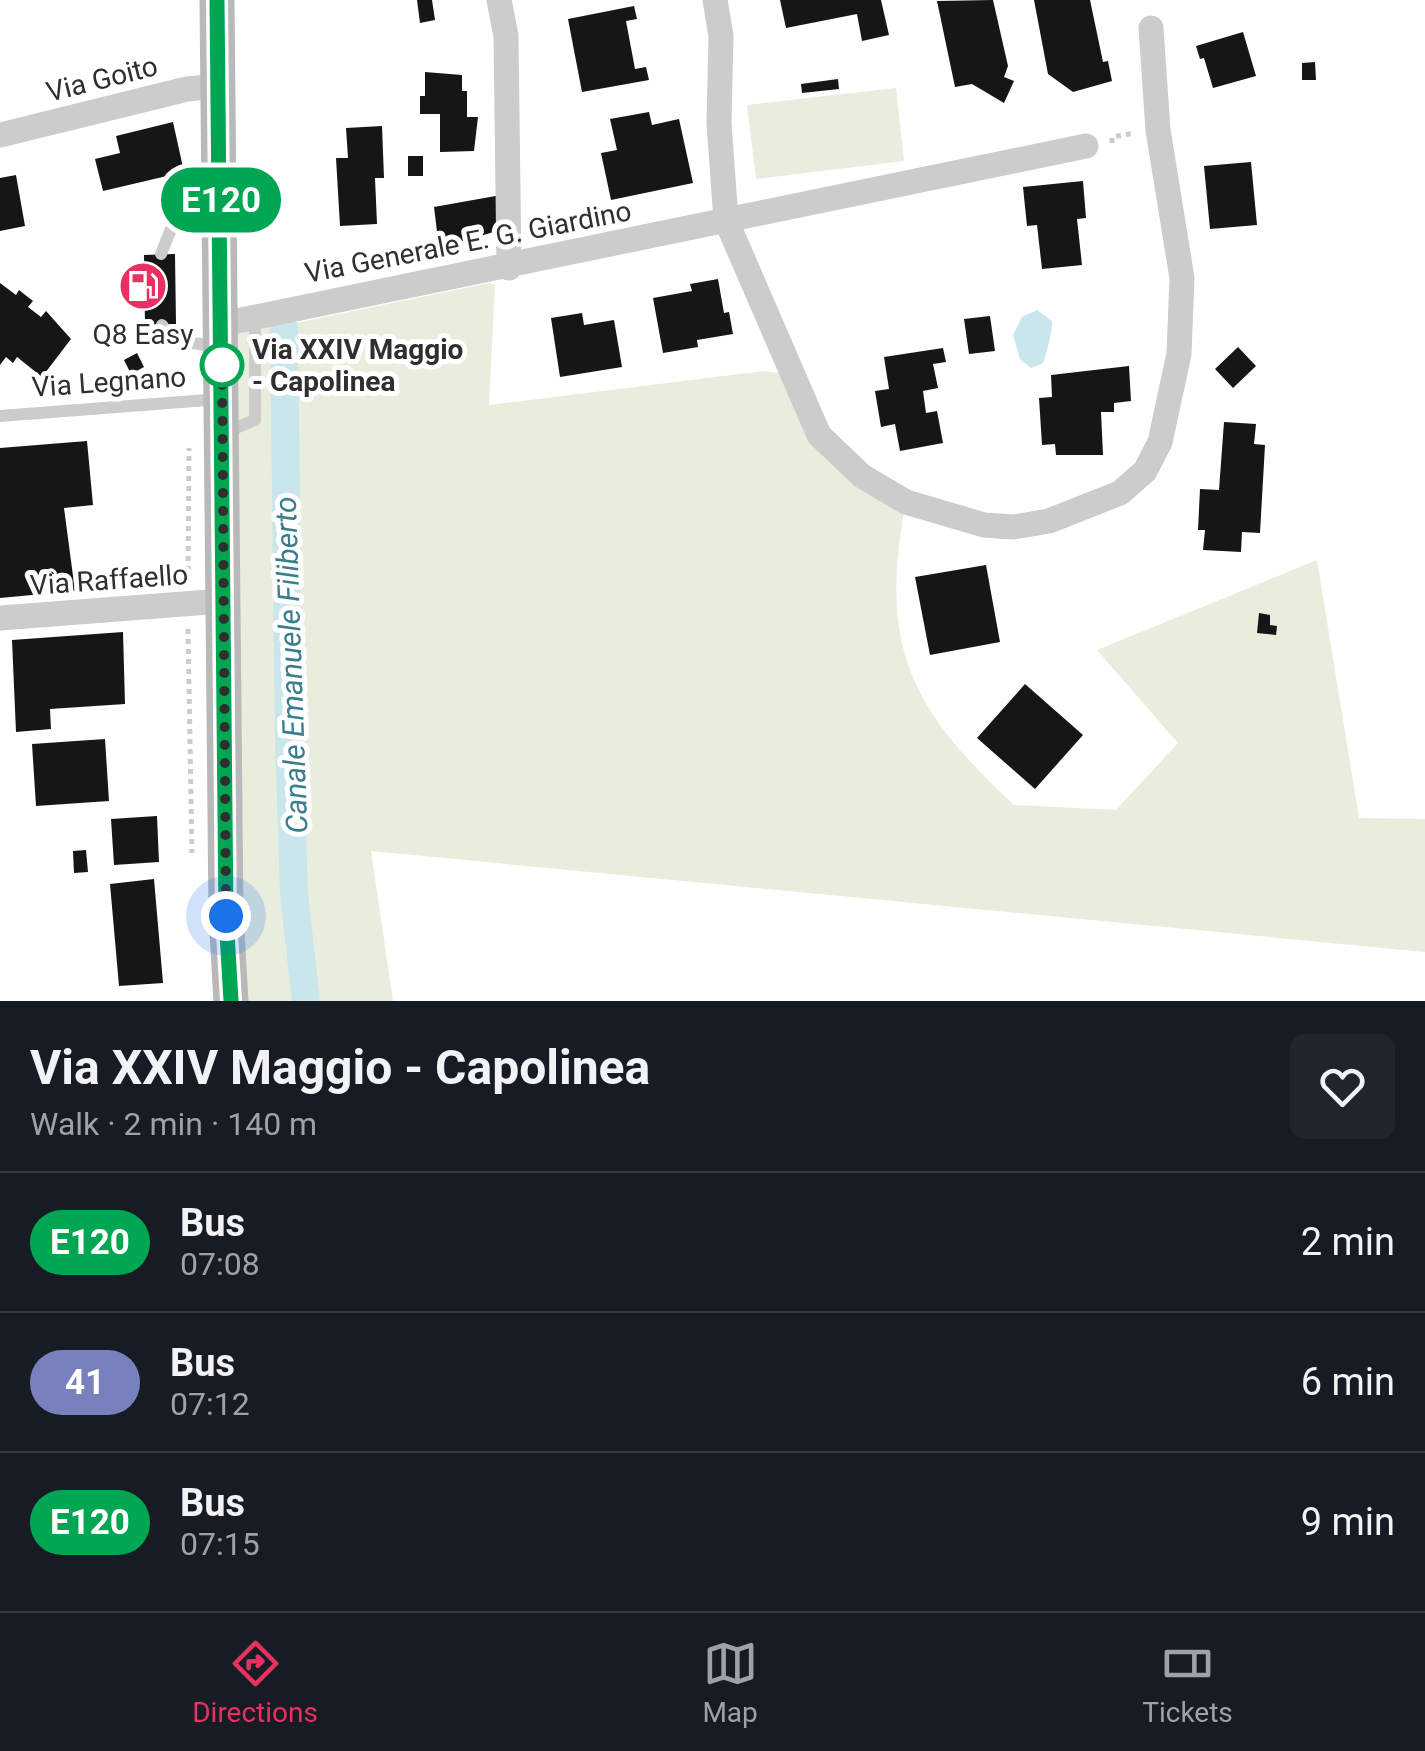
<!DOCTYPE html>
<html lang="en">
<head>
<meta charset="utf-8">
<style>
  :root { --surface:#171b24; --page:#20242c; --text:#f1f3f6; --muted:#9ea1a6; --line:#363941; --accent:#e83063 }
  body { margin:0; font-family:Roboto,sans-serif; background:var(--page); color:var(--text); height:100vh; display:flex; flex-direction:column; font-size:38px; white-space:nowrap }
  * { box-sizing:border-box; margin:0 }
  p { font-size:32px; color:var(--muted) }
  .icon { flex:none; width:55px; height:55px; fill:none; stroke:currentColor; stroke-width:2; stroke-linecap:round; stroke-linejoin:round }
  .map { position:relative; height:1001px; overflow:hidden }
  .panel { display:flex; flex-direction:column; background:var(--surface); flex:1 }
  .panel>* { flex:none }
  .badge { padding:0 20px; border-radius:32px; font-size:35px; line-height:65px }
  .you { position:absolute; width:50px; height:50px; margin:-25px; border:8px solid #fff; border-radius:50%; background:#1a73e8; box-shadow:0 0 0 15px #1a73e833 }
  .map>.badge { position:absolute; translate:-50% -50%; box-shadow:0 0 0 5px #fff }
  .round { display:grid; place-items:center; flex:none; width:105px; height:105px; border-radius:15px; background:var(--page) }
  .headline { display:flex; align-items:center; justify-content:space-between; height:170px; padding:0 30px }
  h1 { font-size:48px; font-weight:700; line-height:75px }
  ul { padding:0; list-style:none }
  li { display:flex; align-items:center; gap:30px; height:140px; padding:0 30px; border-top:2px solid var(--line) }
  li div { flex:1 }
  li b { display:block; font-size:38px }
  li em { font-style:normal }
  li .badge { min-width:110px; font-weight:700; text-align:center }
  .tabs { display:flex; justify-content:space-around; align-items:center; height:140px; border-top:2px solid var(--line); background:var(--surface); font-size:28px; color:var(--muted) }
  .tabs a { display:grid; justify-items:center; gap:5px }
  .tabs .active { color:var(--accent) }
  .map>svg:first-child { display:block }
</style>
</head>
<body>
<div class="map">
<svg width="1425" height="1001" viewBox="0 0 1425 1001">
  <rect width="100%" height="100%" fill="#fff"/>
  <!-- green -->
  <path fill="#e9eddd" d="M896 88 904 161 756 179 747 105Z
    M489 283 495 285 489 405 764 371 791 375 819 435 906 502C878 646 910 708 1014 805L1116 810 1178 743 1097 650 1317 560 1359 818 1425 819V952L371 851 393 1001H231L222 324 275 311 296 323Z"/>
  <!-- water -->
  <path fill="#c9e6ed" d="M1037 310 1052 321C1053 329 1046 355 1043 363L1031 368 1020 359 1013 335 1022 317Z"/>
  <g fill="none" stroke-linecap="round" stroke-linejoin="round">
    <!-- canal -->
    <path stroke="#c9e6ed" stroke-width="28" d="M284 328 289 740 294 894 306 1001"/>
  </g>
  <!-- building -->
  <path fill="#161616" d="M417 0H432L435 20 420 23Z
    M780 0H881L889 35 862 41 857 14 786 28Z
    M993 0 1008 66 1004 77 1014 81 1004 103 972 84 955 87 937 1Z
    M1034 0H1090L1103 62 1108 61 1112 81 1073 92 1048 74Z
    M634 6 637 19 626 21 635 69 646 67 649 80 582 92 568 19Z
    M1243 32 1256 76 1213 88 1204 58 1200 59 1196 46Z
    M1315 62 1316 80H1302V63Z
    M425 72 462 75V91H467V117H478L474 151 440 152V114H420V96H425Z
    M838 79 839 89 802 93 801 84Z
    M649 112 652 125 679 119 693 183 611 200 601 153 617 150 610 119Z
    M173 122 184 172 103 191 95 159 120 153 116 136Z
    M382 126 384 178H375L377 224 340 226 336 158H348L346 128Z
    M408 156H423V176H408Z
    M1251 162 1257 225 1210 229 1204 166Z
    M16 175 25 226 0 231V178Z
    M1083 181 1086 218 1077 219 1082 265 1042 269 1037 225 1027 226 1023 187Z
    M501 195 504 229 439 248 434 207Z
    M175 254 176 324 145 325 144 255Z
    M718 279 724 313 729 312 733 334 697 340 698 347 663 353 653 298 692 291 690 284Z
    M0 283 16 295 19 290 33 301 28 307 41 317 46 311 71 339 42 377 17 357 13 363 6 357 0 365Z
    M582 313 584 325 614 320 622 367 560 377 551 318Z
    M990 316 995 351 969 354 964 319Z
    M1238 347 1256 366 1233 388 1215 369Z
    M943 348 946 362 933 364 938 388 923 391 926 413 937 411 943 443 900 451 895 424 881 427 875 391 889 389 884 357Z
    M137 353 144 367 131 374 124 360Z
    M1129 366 1131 401 1114 403V412H1101L1103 455H1056L1055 444 1042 445 1039 398 1052 397 1051 375Z
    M1224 422 1256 424 1254 444 1265 445 1260 533 1242 532 1241 552 1203 550 1205 530H1198L1200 489 1219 490Z
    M87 441 93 505 64 508 75 591 0 598V448Z
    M986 565 1000 642 930 655 915 577Z
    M1259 613 1270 615V625L1277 626 1276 635 1257 633Z
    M123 632 125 704 50 709 51 729 16 732 12 640Z
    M1025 684 1083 735 1035 789 977 738Z
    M105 739 109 801 36 806 32 744Z
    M157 816 159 862 114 865 111 819Z
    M86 850 88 872 74 873 73 851Z
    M154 879 163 983 119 986 110 884Z"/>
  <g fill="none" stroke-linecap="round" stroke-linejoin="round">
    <!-- path -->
    <path stroke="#ccc" stroke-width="5" stroke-dasharray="5 5" stroke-linecap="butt" d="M1112 143V137L1135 133
      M188 581 189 448
      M188 629 192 853"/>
    <!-- lane -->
    <path stroke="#ccc" stroke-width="12" d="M161 254 171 229 218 216
      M162 325 171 339 216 347
      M0 416 220 399
      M224 433 255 420V316"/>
    <!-- street -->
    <path stroke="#ccc" stroke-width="25" d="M499 0 506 36 509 268
      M715 0 721 36 719 123 726 220 819 435 862 476 906 502 984 525 1014 527 1049 521 1120 493 1145 471 1160 442 1179 354 1182 278 1158 130 1151 28
      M0 135 187 89 218 86
      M222 324 1086 146
      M0 618 222 601"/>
    <!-- secondary -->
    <path stroke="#b9b9b9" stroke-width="35" d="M217 0 226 916 231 1001"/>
  </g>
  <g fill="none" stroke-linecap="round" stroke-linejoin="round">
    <!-- line casing -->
    <g stroke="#fff" stroke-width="22">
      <path id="line" d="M217 0 226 916 231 1001"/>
    </g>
    <!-- line -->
    <use href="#line" stroke="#00a651" stroke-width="15"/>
    <!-- walk -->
    <path stroke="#2f2f2f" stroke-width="10" stroke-dasharray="0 18" d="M222 365V357L226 916"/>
  </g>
  <!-- icons -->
  <defs>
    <g id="fuel-disc" transform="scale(2.5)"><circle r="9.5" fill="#e83063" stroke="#fff"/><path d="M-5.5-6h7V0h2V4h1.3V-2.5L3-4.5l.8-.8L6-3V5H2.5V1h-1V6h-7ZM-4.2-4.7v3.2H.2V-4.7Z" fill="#fff"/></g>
  </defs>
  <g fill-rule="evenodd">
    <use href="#fuel-disc" x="143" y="286"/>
  </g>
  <!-- markers -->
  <circle fill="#fff" stroke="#00a651" stroke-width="5" cx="222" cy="365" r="20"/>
  <g text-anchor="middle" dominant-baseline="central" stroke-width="10" stroke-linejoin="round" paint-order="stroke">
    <!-- street labels -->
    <g font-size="28" fill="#2f2f2f" stroke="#fff">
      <text transform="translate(102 79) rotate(-14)">Via Goito</text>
      <text transform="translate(468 242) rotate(-11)">Via Generale E. G. Giardino</text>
      <text transform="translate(109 382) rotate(-4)">Via Legnano</text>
      <text transform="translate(109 580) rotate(-4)">Via Raffaello</text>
    </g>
    <!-- poi labels -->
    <g font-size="28" fill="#2f2f2f" stroke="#fff">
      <text x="143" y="334">Q8 Easy</text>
    </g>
    <!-- stop labels -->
    <g font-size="28" font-weight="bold" fill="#2f2f2f" stroke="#fff" text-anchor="start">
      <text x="252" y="349">Via XXIV Maggio<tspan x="252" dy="32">- Capolinea</tspan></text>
    </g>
    <!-- water labels -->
    <g font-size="30" font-style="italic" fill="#3a7d8c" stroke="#fff">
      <text transform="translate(291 665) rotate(-92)">Canale Emanuele Filiberto</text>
    </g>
  </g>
</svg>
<div class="you" style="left:226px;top:916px"></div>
<b class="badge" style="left:221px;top:200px;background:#00a651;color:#fff">E120</b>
</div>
<section class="panel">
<div class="headline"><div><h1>Via XXIV Maggio - Capolinea</h1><p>Walk · 2 min · 140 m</p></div><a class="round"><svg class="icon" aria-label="heart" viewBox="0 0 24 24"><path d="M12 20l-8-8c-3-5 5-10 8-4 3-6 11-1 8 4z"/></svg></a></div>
<ul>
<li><span class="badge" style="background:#00a651;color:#fff">E120</span><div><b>Bus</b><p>07:08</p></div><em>2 min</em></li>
<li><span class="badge" style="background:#7880be;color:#fff">41</span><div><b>Bus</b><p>07:12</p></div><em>6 min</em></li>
<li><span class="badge" style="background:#00a651;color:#fff">E120</span><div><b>Bus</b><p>07:15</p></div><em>9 min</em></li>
</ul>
</section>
<nav class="tabs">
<a class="active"><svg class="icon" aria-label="directions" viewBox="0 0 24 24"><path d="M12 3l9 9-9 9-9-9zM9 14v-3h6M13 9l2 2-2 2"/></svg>Directions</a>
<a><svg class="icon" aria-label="map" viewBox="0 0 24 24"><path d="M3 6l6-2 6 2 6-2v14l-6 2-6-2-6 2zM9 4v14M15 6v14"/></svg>Map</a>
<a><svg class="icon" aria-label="tickets" viewBox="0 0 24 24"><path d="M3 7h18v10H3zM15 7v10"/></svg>Tickets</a>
</nav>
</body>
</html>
